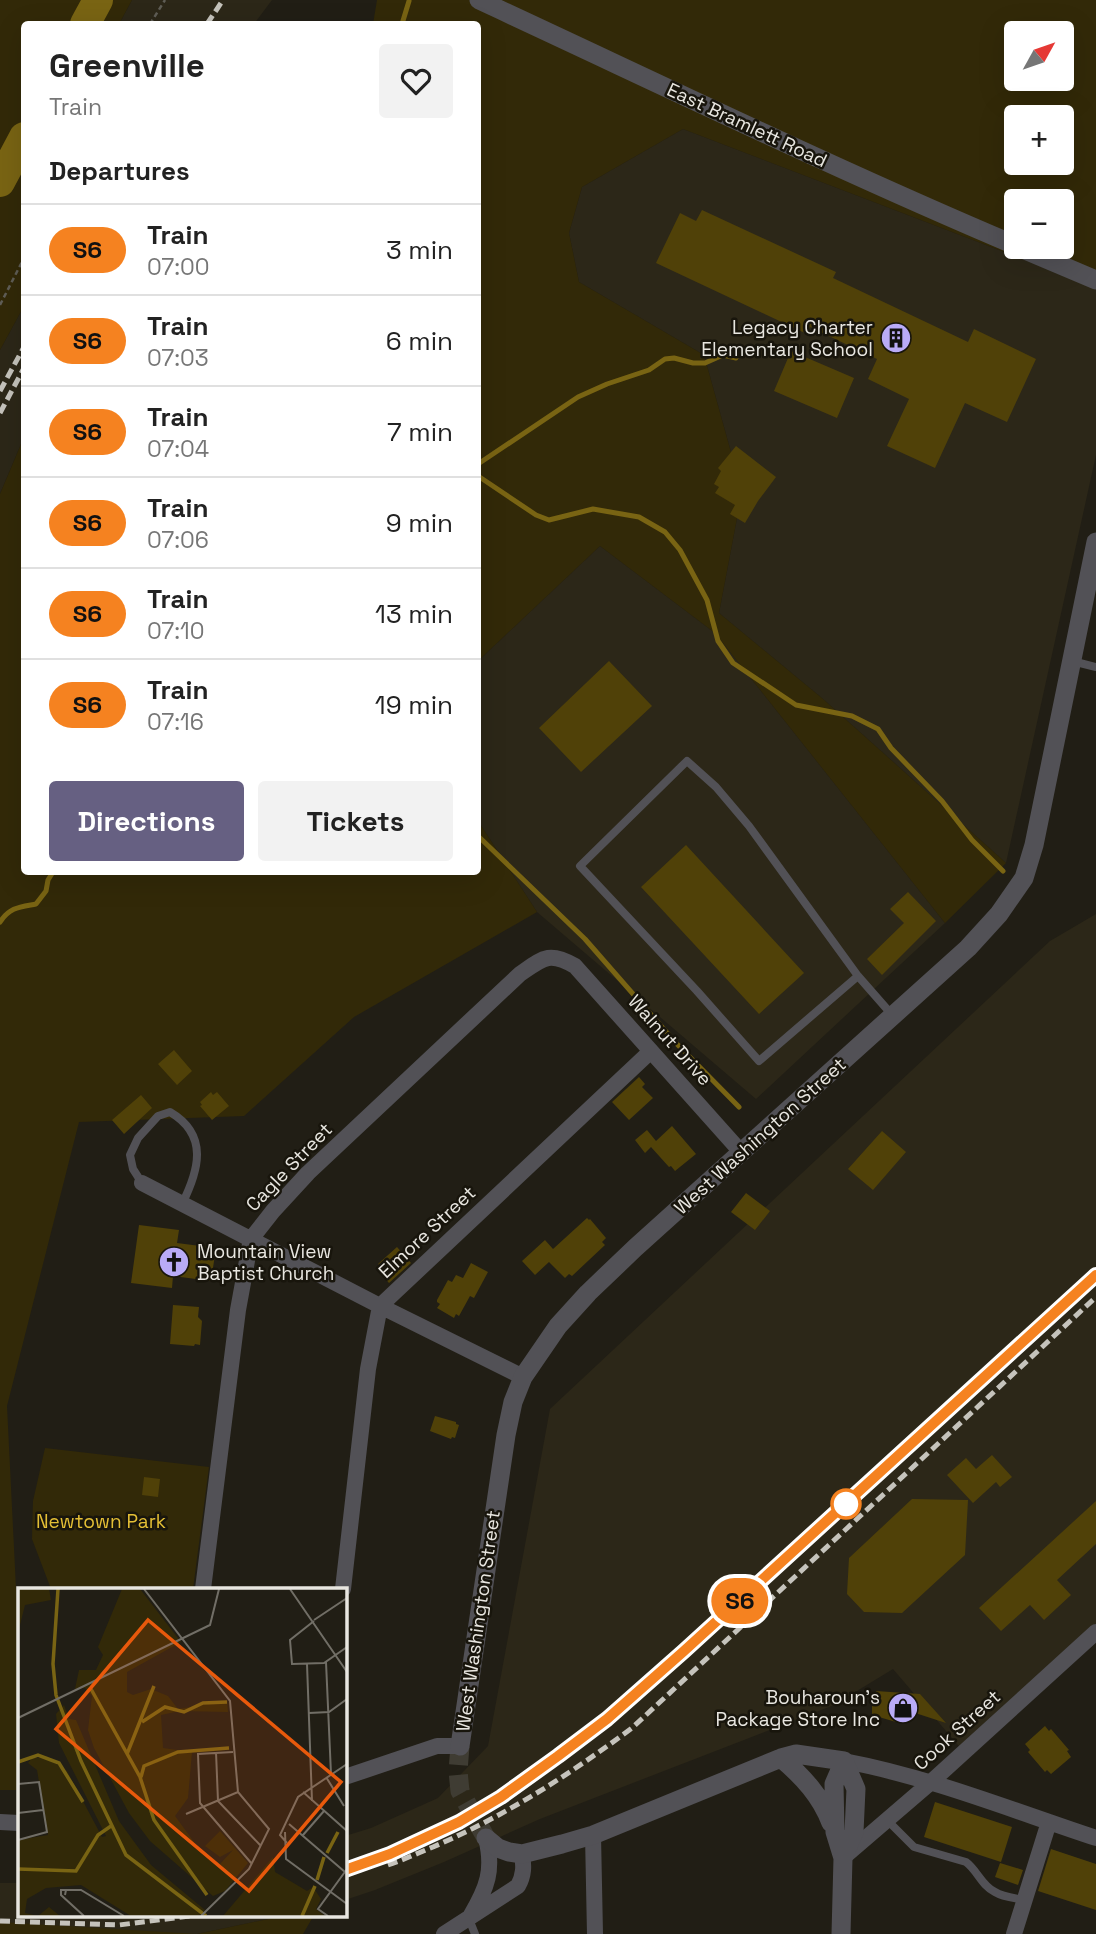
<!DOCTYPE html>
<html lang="en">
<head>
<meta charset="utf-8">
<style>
  :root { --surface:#fff; --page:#f2f2f2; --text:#222; --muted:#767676; --line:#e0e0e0; --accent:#666082 }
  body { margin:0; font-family:"Space Grotesk",sans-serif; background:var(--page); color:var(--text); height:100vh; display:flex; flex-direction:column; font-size:26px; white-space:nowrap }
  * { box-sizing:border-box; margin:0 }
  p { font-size:23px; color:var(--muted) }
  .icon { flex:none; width:38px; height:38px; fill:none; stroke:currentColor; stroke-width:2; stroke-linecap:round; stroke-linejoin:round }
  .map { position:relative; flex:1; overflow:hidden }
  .drawer { position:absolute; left:21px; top:21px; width:460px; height:854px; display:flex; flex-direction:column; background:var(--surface); border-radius:7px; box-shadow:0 7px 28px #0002 }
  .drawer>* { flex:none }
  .badge { padding:0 14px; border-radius:23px; font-size:24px; line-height:46px }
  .needle { width:46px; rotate:50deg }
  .controls { position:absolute; left:1004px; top:21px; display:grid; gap:14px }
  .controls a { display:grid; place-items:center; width:70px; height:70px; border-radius:7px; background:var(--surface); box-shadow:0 7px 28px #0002; font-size:35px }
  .map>.badge { position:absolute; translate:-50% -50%; box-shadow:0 0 0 4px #fff }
  h2 { padding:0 28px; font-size:26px; line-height:63px }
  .round { display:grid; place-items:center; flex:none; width:74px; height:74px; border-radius:7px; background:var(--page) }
  .summary { display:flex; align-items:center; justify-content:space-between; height:119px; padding:0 28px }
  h1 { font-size:33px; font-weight:600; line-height:52px }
  .button { display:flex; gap:14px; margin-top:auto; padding:14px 28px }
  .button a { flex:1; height:80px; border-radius:7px; background:var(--accent); color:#fff; font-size:28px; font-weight:600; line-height:80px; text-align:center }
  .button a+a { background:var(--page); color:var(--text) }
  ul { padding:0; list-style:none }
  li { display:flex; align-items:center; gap:21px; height:91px; padding:0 28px; border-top:2px solid var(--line) }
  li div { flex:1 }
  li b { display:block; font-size:26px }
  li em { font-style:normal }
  li .badge { min-width:77px; font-weight:700; text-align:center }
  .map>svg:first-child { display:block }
</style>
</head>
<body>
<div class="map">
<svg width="1096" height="1934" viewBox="0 0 1096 1934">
  <rect width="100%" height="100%" fill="#211e15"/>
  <!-- built -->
  <path fill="#2c2718" d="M132 0H272L254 24H119Z
    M683 129 1096 287V455L1006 863 823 699 719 613 742 492 704 355 579 282 569 233 582 187Z
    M24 306V437L0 494V350Z
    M600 546 715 633 945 923 756 1099 537 912 478 821V661Z
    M1096 914V1629L964 1752 893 1669 834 1705 540 1819 444 1862 375 1890 345 1900V1836L371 1828 438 1798 488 1746 550 1409 1050 941Z
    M0 1883H19V1915H287L197 1934H0Z"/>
  <!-- green -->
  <path fill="#322908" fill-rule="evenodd" d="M0 0H132L119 24H24V306L0 350Z
    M377 0H1096V287L683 129 582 187 569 233 579 282 704 355 742 492 719 613 823 699 1006 863 945 923 715 633 600 546 478 661V24H373ZM1017 33H1062V79H1017ZM1017 117H1062V163H1017ZM1017 201H1062V247H1017Z
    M24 437V872H478V821L537 912 354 1017 244 1116 79 1122 7 1406 18 1629 19 1630V1790H0V494Z
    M45 1448 209 1467 193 1589H51L32 1539 33 1501Z
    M287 1915H314L303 1934H0V1922L197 1934Z"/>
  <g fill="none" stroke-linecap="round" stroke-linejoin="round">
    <!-- stream -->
    <path stroke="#796413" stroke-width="5" d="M402 24 409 1
      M478 464 578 397 607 384 649 370 665 359 674 358 693 363H705L723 355 736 358
      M478 476 536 515 549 520 593 509 639 517 665 532 680 550 707 600 718 641 733 663 796 705 852 716 878 729 891 748 942 801 972 840 1003 871
      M478 836 585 939 675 1042 739 1107
      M0 922C10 907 20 907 36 904L46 891 48 880 53 872"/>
    <!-- river -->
    <path stroke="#796413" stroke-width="30" d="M85 24 98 0
      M0 182 24 137"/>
  </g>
  <!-- building -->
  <path fill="#504108" d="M702 210 836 272 833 278 968 342 974 329 1036 359 1007 422 965 403 935 468 887 446 909 399 868 379 877 359 810 327 807 334 656 263 680 213 696 221Z
    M791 351 854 378 837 418 774 391Z
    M736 446 776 477 758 501 745 523 730 514 735 505 715 493 719 487 714 484 721 471 718 468Z
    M609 661 652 706 581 772 539 728Z
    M686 845 804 973 759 1014 641 887Z
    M908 892 936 921 882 975 867 959 904 923 890 909Z
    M174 1050 192 1071 177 1085 158 1064Z
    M639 1077 645 1084 642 1087 653 1098 629 1120 612 1102Z
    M211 1092 213 1095 217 1092 229 1106 212 1120 200 1106 202 1105 200 1102Z
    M141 1095 152 1108 124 1134 112 1120Z
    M672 1126 696 1154 675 1171 671 1166 669 1167 651 1147 645 1153 635 1140 647 1130 656 1141Z
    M882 1131 906 1152 873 1190 848 1169Z
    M746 1193 770 1211 755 1230 731 1212Z
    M587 1218 589 1220 590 1219 606 1238 602 1242 605 1245 572 1276 569 1274 565 1278 549 1262 535 1275 522 1261 545 1240 553 1249Z
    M139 1225 179 1230 177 1243 216 1248 211 1281 173 1276 172 1288 131 1283Z
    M397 1247 411 1263 389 1283 377 1269 380 1266 378 1264Z
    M471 1263 488 1272 474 1298 470 1296 459 1316 456 1314 454 1318 437 1308 440 1304 437 1302V1300L448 1280 452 1282 456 1275 463 1278Z
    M173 1305 199 1307 198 1317 202 1321 200 1345 195 1344 194 1346 170 1344Z
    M435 1416 456 1422V1424L459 1425 455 1438 452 1437 451 1439 430 1431Z
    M992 1455 1012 1477 1000 1487 996 1482 973 1503 947 1475 966 1458 976 1469Z
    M144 1477 160 1479 158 1497 142 1495Z
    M912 1499 968 1500 965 1555 902 1613 864 1612 847 1594 849 1558Z
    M1096 1501V1544L1057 1580 1071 1595 1044 1620 1030 1605 1001 1631 979 1608Z
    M876 1691 920 1694 946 1723 909 1711 896 1722 872 1715V1706L876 1703Z
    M1045 1726 1049 1731 1051 1729 1069 1750 1067 1751 1071 1757 1051 1774 1047 1770 1045 1772 1028 1752 1030 1750 1025 1744Z
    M935 1802 1012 1827 1001 1862 924 1837Z
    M1051 1849 1096 1864V1910L1038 1891Z
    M1000 1863 1023 1870 1018 1885 995 1877Z"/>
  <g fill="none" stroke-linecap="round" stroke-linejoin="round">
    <!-- tertiary-tunnel -->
    <path stroke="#3f3c33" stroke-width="19" stroke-dasharray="19 10" stroke-linecap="butt" d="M460 1746 458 1771 460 1791 486 1838"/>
    <!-- path -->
    <path stroke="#5f5d55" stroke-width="2.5" stroke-dasharray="5 3.5" stroke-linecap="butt" d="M150 24 165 0
      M0 305 24 258"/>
    <!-- service -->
    <path stroke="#525156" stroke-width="8" d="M1072 661 1096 667
      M858 976 759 1061 697 991 580 866 687 761 716 787 749 826 858 976 893 1016
      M142 1183 133 1169 130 1155 138 1138 158 1116 170 1112C209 1135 199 1170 182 1204
      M887 1820 914 1847 966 1862C977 1870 982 1886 995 1892 1003 1897 1015 1898 1024 1900
      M469 1919 475 1934"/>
    <!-- minor -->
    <path stroke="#525156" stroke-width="16" d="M142 1183 380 1306 523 1377
      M203 1589 238 1310 251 1239 273 1211 308 1173 520 974C543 958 549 951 575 966L741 1152
      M343 1589 368 1369 380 1306 651 1051
      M844 1761C930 1777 1014 1811 1096 1838
      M345 1777 437 1746H460
      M0 1822 19 1823
      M593 1835 595 1934
      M845 1856 930 1783 1096 1632
      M471 1915C487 1888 494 1870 486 1838
      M444 1934 518 1886C524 1875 524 1866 522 1854
      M1014 1934 1049 1822"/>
    <!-- tertiary -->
    <path stroke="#525156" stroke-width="19" d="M479 0C658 83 835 169 1017 246
      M1018 247 1096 280
      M460 1746 506 1435 513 1402 523 1377 558 1326 588 1293 635 1248 968 948 999 914 1024 878 1034 845 1096 542
      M781 1758C803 1777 821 1796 831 1823
      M486 1838 498 1848 509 1852 522 1854 562 1844 593 1835 781 1758 796 1754 844 1761
      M843 1858 854 1832 856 1789 844 1761
      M841 1934 843 1858 835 1832 834 1784 844 1761"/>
    <!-- rail -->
    <path stroke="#c5c3bc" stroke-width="5" stroke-dasharray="10 5" stroke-linecap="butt" d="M207 24 223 0
      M0 391 24 347
      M0 413 24 368
      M388 1865C403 1860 418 1853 433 1847 505 1816 569 1775 632 1728L1096 1297
      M345 1870C384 1856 425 1841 462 1820 586 1750 689 1646 794 1551 895 1459 996 1368 1096 1276
      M0 1921 119 1925 198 1915"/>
  </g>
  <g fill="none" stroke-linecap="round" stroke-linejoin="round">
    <!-- line casing -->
    <g stroke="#fff" stroke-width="16">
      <path id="line" d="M345 1870 390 1854 459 1822 501 1797 558 1756 607 1719 684 1651 1096 1275"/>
    </g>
    <!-- line -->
    <use href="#line" stroke="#f58220" stroke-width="10"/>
  </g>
  <!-- icons -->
  <defs>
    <g id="building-disc" transform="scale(1.575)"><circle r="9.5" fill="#b9abf7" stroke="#18150c"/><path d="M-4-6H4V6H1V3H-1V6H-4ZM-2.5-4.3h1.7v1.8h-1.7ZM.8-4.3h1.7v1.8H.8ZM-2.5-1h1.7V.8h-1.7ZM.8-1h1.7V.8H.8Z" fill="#111"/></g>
    <g id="church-disc" transform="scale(1.575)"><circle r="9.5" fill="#b9abf7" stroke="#18150c"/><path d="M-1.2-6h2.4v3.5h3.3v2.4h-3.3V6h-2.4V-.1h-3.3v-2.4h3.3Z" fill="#111"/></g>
    <g id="shop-disc" transform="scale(1.575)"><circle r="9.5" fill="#b9abf7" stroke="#18150c"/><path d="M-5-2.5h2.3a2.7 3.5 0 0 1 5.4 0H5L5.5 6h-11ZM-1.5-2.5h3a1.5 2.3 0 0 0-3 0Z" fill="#111"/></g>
  </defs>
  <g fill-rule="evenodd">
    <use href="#building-disc" x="896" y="338"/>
    <use href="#church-disc" x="174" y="1262"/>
    <use href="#shop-disc" x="903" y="1708"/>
  </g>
  <!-- markers -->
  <circle fill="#fff" stroke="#f58220" stroke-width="3.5" cx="846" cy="1504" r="14"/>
  <g text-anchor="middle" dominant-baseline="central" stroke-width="5" stroke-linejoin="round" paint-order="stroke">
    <!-- street labels -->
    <g font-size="19" fill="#e8e6e0" stroke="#18150c">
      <text transform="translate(747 125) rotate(25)">East Bramlett Road</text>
      <text transform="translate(670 1040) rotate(48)">Walnut Drive</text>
      <text transform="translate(760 1136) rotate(-42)">West Washington Street</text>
      <text transform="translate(289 1167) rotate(-46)">Cagle Street</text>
      <text transform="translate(427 1232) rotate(-43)">Elmore Street</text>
      <text transform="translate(478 1621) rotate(-82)">West Washington Street</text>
      <text transform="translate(957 1730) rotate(-42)">Cook Street</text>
    </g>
    <!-- poi labels -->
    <g font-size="19" fill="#e8e6e0" stroke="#18150c" text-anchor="end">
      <text x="873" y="327">Legacy Charter<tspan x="873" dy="22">Elementary School</tspan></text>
      <text x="197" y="1251" text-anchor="start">Mountain View<tspan x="197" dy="22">Baptist Church</tspan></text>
      <text x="880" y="1697">Bouharoun's<tspan x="880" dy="22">Package Store Inc</tspan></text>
    </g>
    <!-- park labels -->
    <g font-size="19" fill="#e4bf35" stroke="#18150c">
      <text x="101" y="1521">Newtown Park</text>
    </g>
  </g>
  <!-- overview -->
  <g transform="translate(18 1588)">
    <rect width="329" height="329" fill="#211e15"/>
    <path d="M0 1H31L33 12 7 17 0 45ZM104 1H122L163 54 109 84V104L115 107 133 101 150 108 160 121 209 113 210 124 162 123 143 127 145 160 174 164 170 210 157 228 179 258 202 276 215 262 202 269 187 258 202 243 230 275 207 303 195 308 132 253 111 225 76 160 70 142 74 108 67 100 57 101 61 82H78L85 67 80 59ZM46 117 51 131 58 132 101 233 133 277 187 322 180 328H113L63 297 28 300 9 311 7 325 20 328 31 319 42 328H0V252L30 247 19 182 10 175 14 170H29L49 183 84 249 88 248 41 155 38 126ZM255 269 257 284 289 303 295 299 303 311 298 321 307 328H205Z" fill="#322908"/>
    <path fill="none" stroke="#796413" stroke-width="3.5" d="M40 1 35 76 38 107 63 173 108 267 188 328M73 101 122 189 136 232 189 307M124 134 147 119 166 124 185 115 209 114M109 166 136 98M0 174 20 167 41 175 65 214M123 189 126 178 160 164 211 160M309 265 320 244M0 281 58 283 80 247 93 238M299 292 306 269M284 328 297 298"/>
    <path fill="none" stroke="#716e66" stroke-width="2" d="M126 1 212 113 220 204 251 241 231 281 183 328M272 1 329 84M296 32 329 10M296 33 272 52 274 76 306 75 329 59M308 74 313 186M289 76 294 213M291 125 311 124 329 111M0 130 192 37 201 1M198 164 200 213 243 258M215 164 180 166 182 215 234 276M308 189 326 218M0 196 21 194 29 244 0 252M285 204 329 243M0 225 25 222M168 226 220 204M271 236 327 284M267 244 268 271 329 316M285 247 306 223M269 255 262 247 280 209 329 176M48 302H63L106 328M47 307 48 302H43V307L66 328M310 328 300 321 329 281"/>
    <path fill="#e8590c" fill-opacity="0.15" stroke="#e8590c" stroke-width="3.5" d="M130 32 323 194 231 303 38 141Z"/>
    <rect width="329" height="329" fill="none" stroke="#e8e6e0" stroke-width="3.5"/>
  </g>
</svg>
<div class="controls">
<a><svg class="needle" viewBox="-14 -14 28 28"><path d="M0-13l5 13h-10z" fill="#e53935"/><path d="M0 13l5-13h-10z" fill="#767676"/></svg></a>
<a>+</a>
<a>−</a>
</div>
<b class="badge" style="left:740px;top:1601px;background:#f58220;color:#111">S6</b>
<section class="drawer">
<div class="summary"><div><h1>Greenville</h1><p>Train</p></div><a class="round"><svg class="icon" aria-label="heart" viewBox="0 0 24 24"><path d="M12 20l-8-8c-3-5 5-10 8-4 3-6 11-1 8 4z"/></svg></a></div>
<h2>Departures</h2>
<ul>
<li><span class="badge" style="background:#f58220;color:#111">S6</span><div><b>Train</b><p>07:00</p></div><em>3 min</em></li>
<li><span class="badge" style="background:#f58220;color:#111">S6</span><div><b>Train</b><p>07:03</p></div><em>6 min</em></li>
<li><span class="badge" style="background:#f58220;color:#111">S6</span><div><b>Train</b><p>07:04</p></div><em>7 min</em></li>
<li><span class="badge" style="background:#f58220;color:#111">S6</span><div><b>Train</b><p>07:06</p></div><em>9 min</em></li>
<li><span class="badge" style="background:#f58220;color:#111">S6</span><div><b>Train</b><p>07:10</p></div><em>13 min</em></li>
<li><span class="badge" style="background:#f58220;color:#111">S6</span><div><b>Train</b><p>07:16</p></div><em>19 min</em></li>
</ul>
<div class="button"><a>Directions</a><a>Tickets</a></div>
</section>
</div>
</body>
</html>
